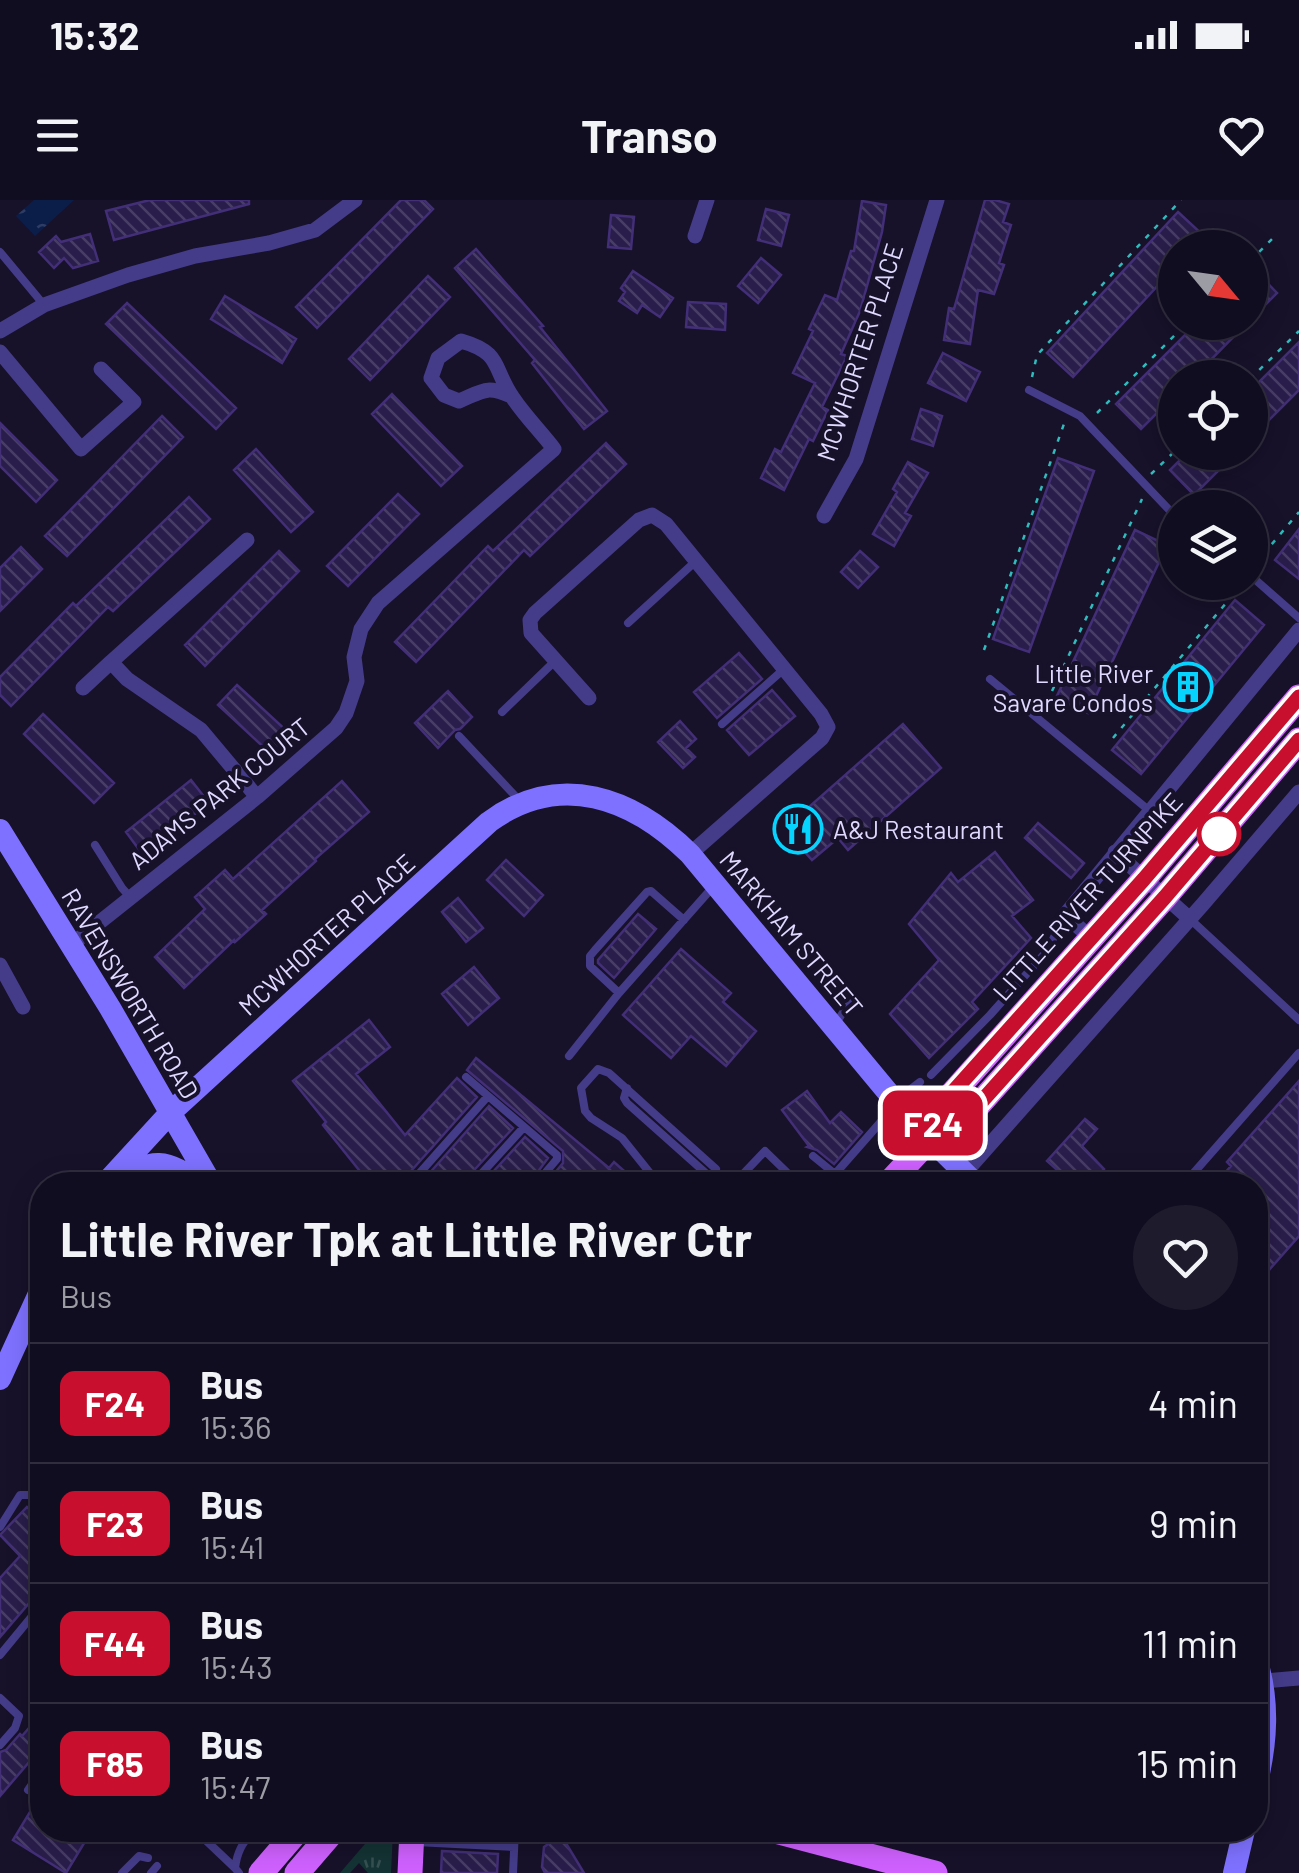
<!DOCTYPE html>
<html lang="en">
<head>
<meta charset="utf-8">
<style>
  :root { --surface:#110d20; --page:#1e1b2d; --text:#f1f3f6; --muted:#9c9ca5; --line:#302d3e }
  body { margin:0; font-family:Barlow,sans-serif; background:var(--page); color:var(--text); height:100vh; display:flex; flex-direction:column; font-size:38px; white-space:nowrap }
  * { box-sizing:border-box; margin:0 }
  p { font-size:32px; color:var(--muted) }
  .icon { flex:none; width:55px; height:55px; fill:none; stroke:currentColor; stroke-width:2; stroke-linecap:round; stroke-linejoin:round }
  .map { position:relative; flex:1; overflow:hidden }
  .drawer { position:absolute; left:30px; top:972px; width:1238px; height:670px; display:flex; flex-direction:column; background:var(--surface); border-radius:40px; box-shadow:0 5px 25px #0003,0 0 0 2px var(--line) }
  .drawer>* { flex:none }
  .badge { padding:0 20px; border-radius:15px; font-size:35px; line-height:65px }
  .needle { width:65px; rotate:119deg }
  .tools { position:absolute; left:1158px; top:30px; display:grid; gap:20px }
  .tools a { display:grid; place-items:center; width:110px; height:110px; border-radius:50%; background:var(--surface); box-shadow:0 5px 25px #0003,0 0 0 2px var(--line); font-size:50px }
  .map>.badge { position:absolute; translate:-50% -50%; box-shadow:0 0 0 5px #fff }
  .round { display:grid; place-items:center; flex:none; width:105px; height:105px; border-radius:52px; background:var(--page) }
  .headline { display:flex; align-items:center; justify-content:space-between; height:170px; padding:0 30px }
  h1 { font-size:48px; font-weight:700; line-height:75px }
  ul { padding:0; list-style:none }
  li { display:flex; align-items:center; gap:30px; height:120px; padding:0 30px; border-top:2px solid var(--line) }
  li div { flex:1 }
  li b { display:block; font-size:38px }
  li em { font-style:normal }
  li .badge { min-width:110px; font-weight:700; text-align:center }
  .status { display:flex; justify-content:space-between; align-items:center; height:70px; padding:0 50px; background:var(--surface); direction:ltr }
  .status svg { height:28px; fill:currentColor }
  header { display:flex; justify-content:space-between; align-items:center; height:130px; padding:0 30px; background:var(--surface); font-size:45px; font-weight:700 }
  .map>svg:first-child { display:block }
</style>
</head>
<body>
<div class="status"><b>15:32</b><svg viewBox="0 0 49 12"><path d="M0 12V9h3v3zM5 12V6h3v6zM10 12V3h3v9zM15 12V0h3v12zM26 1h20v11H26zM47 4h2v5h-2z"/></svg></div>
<header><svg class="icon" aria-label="menu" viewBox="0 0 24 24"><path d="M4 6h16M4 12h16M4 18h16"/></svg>Transo<svg class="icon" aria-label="heart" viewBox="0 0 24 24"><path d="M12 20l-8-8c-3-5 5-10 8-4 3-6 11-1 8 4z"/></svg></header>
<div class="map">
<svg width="1299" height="1673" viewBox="0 0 1299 1673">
  <defs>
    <pattern id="grass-tufts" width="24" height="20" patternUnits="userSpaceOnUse" patternTransform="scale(2.5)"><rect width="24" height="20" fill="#143334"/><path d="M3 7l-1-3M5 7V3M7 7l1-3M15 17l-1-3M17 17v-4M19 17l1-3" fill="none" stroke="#365052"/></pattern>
    <pattern id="water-ripples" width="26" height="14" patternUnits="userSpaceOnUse" patternTransform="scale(2.5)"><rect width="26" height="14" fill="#0b1d49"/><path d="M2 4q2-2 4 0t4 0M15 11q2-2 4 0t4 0" fill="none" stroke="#2e3d64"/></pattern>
    <pattern id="building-back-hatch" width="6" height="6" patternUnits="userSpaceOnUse" patternTransform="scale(2.5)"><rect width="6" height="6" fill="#291d4b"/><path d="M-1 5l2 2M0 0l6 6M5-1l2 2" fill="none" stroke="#483d66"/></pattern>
  </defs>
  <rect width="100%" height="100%" fill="#17112a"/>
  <!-- grass -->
  <path fill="url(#grass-tufts)" d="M377 1630H393L391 1673H368L359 1663 350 1673H340Z"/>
  <!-- water -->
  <path fill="url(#water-ripples)" d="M34 0H74L35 36 16 16Z"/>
  <!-- building -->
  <path fill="url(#building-back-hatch)" stroke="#422f77" stroke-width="2.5" d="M150 0H249V4L114 40 106 11Z
    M401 0H424L433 9 317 128 296 107Z
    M985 0H995L1009 4 1003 22 1011 25 999 63 1004 65 994 94 978 90 970 144 944 140 949 108 954 109Z
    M862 1 886 5 882 32 860 111 841 154 847 156 822 207 828 210 813 241 809 239 784 290 761 278 775 249 781 252 815 183 793 173 813 131 809 129 825 95 837 100 851 51H854Z
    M766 9 789 15 781 46 758 40Z
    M1178 12 1204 36 1193 48H1175V67L1073 177 1047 153Z
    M611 15 634 17 631 49 608 47Z
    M90 34 98 61 73 68 64 58 54 68 39 52 56 36 61 42Z
    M476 49 543 126 540 127 607 211 584 229 532 163 535 160 455 68Z
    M761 58 781 75 758 103 738 86Z
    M1250 65 1277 93 1250 120Z
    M633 71 673 98 660 117 642 105 637 113 619 101 625 92 621 88Z
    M428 76 450 97 370 180 349 159Z
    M225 96 296 139 282 163 211 119Z
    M688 102 726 104 725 130 686 127Z
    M127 103 236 208 216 229 106 124Z
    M1198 122H1248L1193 178H1175V195L1141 229 1116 204Z
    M1299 142V190L1250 239V191Z
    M943 153 980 172 966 201 928 183Z
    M392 194 462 266 441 286 372 214Z
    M921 209 942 216 933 246 912 239Z
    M162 216 183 237 67 356 45 336Z
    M0 223 57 280 36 302 0 266Z
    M606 243 626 264 530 356 524 350 416 462 395 442 488 346 493 351Z
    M256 249 313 312 291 332 234 270Z
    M1188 252H1237L1194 295 1170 270Z
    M1058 258 1094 271 1029 452 993 439Z
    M908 262 928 273 905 313 911 316 894 346 873 334 897 292 893 289Z
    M398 294 419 314 348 386 327 366Z
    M189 297 210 319 113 411 108 407 11 506 0 495V477L73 403 76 406Z
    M1299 329V379L1275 360Z
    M1135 330 1167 345 1088 513 1056 498Z
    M21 347 42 369 0 411V368Z
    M279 351 299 371 205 466 185 445Z
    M860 351 878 367 858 388 841 372Z
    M1235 400 1264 425 1141 574 1112 550Z
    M739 453 762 479 717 518 694 492Z
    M237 485 289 533 270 553 218 505Z
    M772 490 795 516 749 555 727 530Z
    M448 491 472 517 460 529 455 530 438 548 415 523Z
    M43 514 114 583 94 603 24 534Z
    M680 521 696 539 686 548 695 557 683 568 658 542Z
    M903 524 941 568 848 650 838 638 812 660 784 629Z
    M191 580 209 603 143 655 126 632Z
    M342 581 369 612 315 659 316 661 262 710 266 714 235 742 234 740 184 788 155 757 205 709 195 697 225 670 233 679Z
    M1038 623 1084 663 1071 678 1025 638Z
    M995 652 1033 700 1012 716 1031 738 972 802 978 809 929 858 890 814 939 760 909 724 951 673 958 682Z
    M506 660 543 695 524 716 487 680Z
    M458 698 483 728 466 742 442 712Z
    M638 714 656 729 614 778 598 763V760Z
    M681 749 731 793 723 802 756 831 726 866 691 836 671 858 623 815Z
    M474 767 499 798 468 825 442 794Z
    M369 820 390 847 356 874 405 935 457 878 477 897 403 980 402 985H371L323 925 326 922 293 881Z
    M476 858 609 968 614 962 640 985H545L563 963V951L467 870Z
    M1299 881V1036L1255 1086V985H1214L1231 966 1227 962Z
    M807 891 830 923 841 912 862 932 834 964 817 950 807 947 809 946 782 910Z
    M489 906 513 928 465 980 464 985H419Z
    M1085 919 1097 929 1082 946 1104 969 1090 985H1074L1047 961Z
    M525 937 548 958 528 985H481Z
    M27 1307 42 1320V1388L0 1437V1378L20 1356 0 1335Z
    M42 1513V1547L0 1596V1552L6 1550 20 1534 22 1536Z
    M42 1592V1630H92L66 1673 13 1640Z
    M561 1635 584 1673H545L542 1667 544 1647Z
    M442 1651 498 1654 497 1673H441Z"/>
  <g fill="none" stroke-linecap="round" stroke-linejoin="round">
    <!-- path -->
    <path stroke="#30bbbc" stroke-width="2.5" stroke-dasharray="5 8" stroke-linecap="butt" d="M1250 61 1274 37
      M1032 177 1037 155 1181 0
      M1250 179 1299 131
      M1097 213 1188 122
      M1151 274 1175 251
      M1255 364 1299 312
      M984 450 1065 221
      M1052 491 1142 299
      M1113 538 1242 384"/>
    <!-- lane -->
    <path stroke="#443c89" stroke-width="8" d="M0 52 44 105
      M1029 190 1080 216 1175 316
      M1250 375 1299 418
      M628 423 696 361
      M990 479 1151 612
      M502 512 555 461
      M722 524 784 469
      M459 536 519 600
      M95 645 122 688 131 698
      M1190 719 1299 820
      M619 793 590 766V756L595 750 647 692 651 691 684 720
      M836 823 852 799
      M569 856 619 793 712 688
      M931 875 990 815 1047 751 1065 715
      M466 877 557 955V959L535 985
      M627 888 624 898 627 903 709 976
      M813 956 835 974
      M658 983 622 938 591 918 585 911 581 888 598 869 609 873 716 969
      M409 985 488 896
      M471 985 524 927
      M757 985 744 973 765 951 800 985
      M846 985 835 974 907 892 920 882
      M1183 985 1299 853
      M0 1327 20 1295H30L42 1306
      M0 1455 42 1404
      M0 1498 19 1516 15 1528 0 1545
      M28 1590 42 1570
      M195 1630 235 1668
      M860 1630 862 1650
      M416 1642 514 1647
      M122 1673 139 1656 148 1658
      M151 1673 157 1666
      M239 1673 235 1668C239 1640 256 1620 284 1639
      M513 1673 515 1630"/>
    <!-- street -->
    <path stroke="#443c89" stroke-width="15" d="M695 36 707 0
      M0 131 44 105 128 75 195 56 269 43 315 30 355 0
      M0 152 81 249 134 202 101 169
      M824 316 856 259 937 0
      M247 340 111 462 127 479 201 530 257 597
      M83 488 111 462
      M589 498 531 433 530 420 535 413 639 320 652 315 666 324 821 514 828 527 822 538 690 654
      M1115 652 1190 719
      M1091 738 1065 715 1299 430
      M71 745 257 597 336 528 346 513 357 481 354 457 361 429 378 403 554 249C541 232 525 216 513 198 492 168 503 153 461 141L438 158 431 178 444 195 459 201C483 191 486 185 511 196
      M0 765 23 807
      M954 985 1203 704 1299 592
      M1264 1481 1299 1478"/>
    <!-- secondary -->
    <path stroke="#7e71ff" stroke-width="22" d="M0 630 110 808 212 985
      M104 985 171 912 489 622C560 570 633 598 690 654L910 919 977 985
      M117 985C152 955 166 959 202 985
      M0 1179 42 1087
      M1255 1455C1270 1500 1267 1544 1255 1590
      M1234 1673 1244 1630"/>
    <!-- primary -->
    <path stroke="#cf61ff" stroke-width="25" d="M930 939 935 913 1144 679 1299 497
      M887 985 930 939 956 930 1165 697 1299 540
      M771 1630 935 1673
      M261 1673 298 1630
      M297 1673 334 1630
      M410 1673 412 1630"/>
  </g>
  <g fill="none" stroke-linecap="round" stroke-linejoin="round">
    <!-- line casing -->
    <g stroke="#fff" stroke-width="22">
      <path id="line" d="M1299 497 1144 679 935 912 930 939 956 930 1165 697 1299 540"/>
    </g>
    <!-- line -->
    <use href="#line" stroke="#c8102e" stroke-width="15"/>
  </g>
  <!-- icons -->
  <defs>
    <g id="building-ring" transform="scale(2.5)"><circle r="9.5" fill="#17112a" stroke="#06d4fe" stroke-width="1.5"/><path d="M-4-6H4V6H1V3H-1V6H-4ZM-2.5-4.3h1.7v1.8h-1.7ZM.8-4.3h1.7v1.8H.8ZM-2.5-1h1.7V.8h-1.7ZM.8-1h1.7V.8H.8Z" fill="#06d4fe"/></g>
    <g id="restaurant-ring" transform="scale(2.5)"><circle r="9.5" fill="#17112a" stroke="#06d4fe" stroke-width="1.5"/><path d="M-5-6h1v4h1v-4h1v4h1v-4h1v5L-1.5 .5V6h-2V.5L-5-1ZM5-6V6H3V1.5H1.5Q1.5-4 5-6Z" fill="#06d4fe"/></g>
  </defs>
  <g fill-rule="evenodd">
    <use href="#building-ring" x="1188" y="487"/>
    <use href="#restaurant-ring" x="798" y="629"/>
  </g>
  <!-- markers -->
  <circle fill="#fff" stroke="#c8102e" stroke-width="5" cx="1219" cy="634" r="20"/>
  <g text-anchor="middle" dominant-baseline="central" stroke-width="8" stroke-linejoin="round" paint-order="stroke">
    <!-- street labels -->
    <g font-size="25" fill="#e1daff" stroke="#17112a">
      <text transform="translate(859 152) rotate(-72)">MCWHORTER PLACE</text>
      <text transform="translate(219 593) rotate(-39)">ADAMS PARK COURT</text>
      <text transform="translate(1087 696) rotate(-48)">LITTLE RIVER TURNPIKE</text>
      <text transform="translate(792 733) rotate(50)">MARKHAM STREET</text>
      <text transform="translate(326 734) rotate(-42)">MCWHORTER PLACE</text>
      <text transform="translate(131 793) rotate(59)">RAVENSWORTH ROAD</text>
    </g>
    <!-- poi labels -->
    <g font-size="25" fill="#e1daff" stroke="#17112a" text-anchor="end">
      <text x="1153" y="473">Little River<tspan x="1153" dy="29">Savare Condos</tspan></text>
      <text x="833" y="629" text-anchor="start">A&amp;J Restaurant</text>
    </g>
  </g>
</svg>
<div class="tools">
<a><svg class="needle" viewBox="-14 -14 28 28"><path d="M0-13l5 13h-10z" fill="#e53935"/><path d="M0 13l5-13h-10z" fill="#9c9ca5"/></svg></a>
<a><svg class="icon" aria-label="locate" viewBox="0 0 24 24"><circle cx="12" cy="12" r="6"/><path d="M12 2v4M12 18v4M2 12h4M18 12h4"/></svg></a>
<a><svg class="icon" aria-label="layers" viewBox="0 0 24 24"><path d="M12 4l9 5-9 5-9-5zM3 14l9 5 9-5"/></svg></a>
</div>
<b class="badge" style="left:933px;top:923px;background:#c8102e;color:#fff">F24</b>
<section class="drawer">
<div class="headline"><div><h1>Little River Tpk at Little River Ctr</h1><p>Bus</p></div><a class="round"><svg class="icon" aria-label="heart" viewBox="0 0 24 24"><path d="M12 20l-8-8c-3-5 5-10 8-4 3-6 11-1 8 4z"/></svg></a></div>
<ul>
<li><span class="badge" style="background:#c8102e;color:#fff">F24</span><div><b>Bus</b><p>15:36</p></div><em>4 min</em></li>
<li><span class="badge" style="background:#c8102e;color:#fff">F23</span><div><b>Bus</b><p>15:41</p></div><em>9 min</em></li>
<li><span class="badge" style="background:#c8102e;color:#fff">F44</span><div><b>Bus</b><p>15:43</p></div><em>11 min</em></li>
<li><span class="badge" style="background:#c8102e;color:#fff">F85</span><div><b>Bus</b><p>15:47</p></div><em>15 min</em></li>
</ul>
</section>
</div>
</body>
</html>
